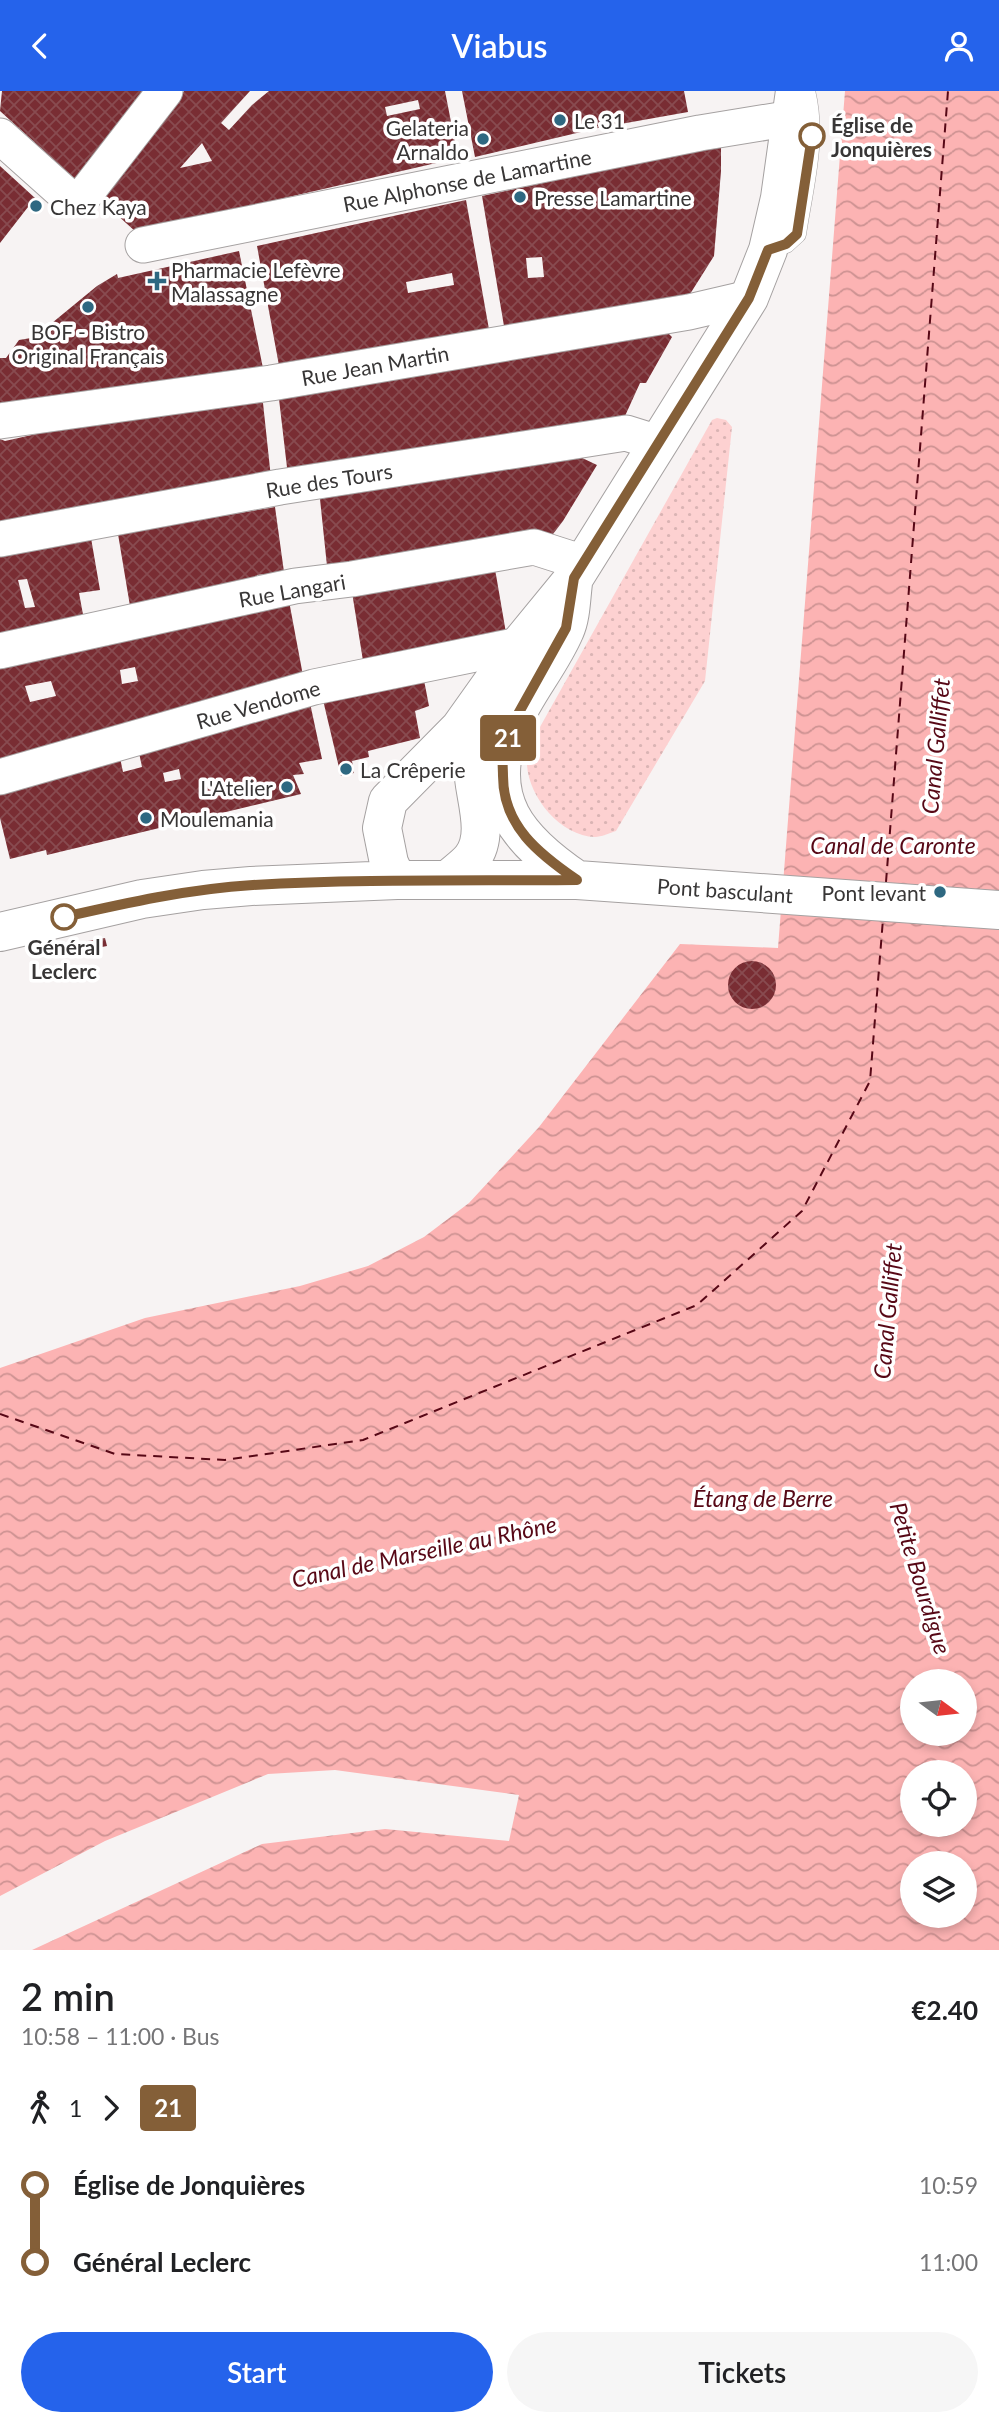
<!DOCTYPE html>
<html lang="en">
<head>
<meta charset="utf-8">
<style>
  :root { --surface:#fff; --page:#f6f6f6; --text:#202124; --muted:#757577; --accent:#2563eb }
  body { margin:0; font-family:Lato,sans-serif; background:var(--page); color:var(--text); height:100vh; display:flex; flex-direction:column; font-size:26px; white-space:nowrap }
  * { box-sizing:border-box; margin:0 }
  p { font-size:23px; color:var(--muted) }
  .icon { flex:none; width:38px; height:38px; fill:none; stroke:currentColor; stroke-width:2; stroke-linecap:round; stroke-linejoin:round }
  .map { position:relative; height:1859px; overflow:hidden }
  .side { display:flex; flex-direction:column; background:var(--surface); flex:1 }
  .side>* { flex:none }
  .badge { padding:0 14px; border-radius:5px; font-size:24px; line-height:46px }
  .needle { width:46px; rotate:105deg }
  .fabs { position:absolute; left:900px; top:1578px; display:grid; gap:14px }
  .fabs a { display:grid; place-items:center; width:77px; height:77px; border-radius:50%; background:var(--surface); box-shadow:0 4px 10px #0003; font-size:35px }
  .map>.badge { position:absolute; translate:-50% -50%; box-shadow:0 0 0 4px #fff }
  .legs { display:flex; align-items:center; gap:10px; height:77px; padding:0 21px; font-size:23px }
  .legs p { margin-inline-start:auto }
  .summary { display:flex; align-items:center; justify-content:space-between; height:119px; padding:0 21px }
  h1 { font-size:38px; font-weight:600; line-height:52px }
  .primary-button { display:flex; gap:14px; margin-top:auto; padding:14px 21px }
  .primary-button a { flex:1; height:80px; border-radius:42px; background:var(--accent); color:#fff; font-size:28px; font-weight:600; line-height:80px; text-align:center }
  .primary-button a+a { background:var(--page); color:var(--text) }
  ul { padding:0 21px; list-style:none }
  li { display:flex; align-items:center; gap:24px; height:77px; font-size:26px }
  li i { display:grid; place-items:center; width:10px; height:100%; margin:0 9px; background:currentColor }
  li i::after { content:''; width:18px; height:18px; margin:-9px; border:5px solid; border-radius:50%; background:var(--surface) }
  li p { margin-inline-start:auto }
  li:first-child i { background:linear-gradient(#0000 50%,currentColor 0) }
  li:last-child i { background:linear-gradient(currentColor 50%,#0000 0) }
  header { display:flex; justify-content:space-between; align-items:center; height:91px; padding:0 21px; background:var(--accent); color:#fff; font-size:32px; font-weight:600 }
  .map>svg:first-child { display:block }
</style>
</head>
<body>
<header><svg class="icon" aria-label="back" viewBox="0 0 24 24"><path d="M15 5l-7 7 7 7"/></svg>Viabus<svg class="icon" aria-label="person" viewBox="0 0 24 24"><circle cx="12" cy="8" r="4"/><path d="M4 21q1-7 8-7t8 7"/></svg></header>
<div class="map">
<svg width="999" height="1859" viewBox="0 0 999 1859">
  <defs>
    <pattern id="park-dots" width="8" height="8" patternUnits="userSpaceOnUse" patternTransform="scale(1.75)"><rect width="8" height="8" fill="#fdd1d1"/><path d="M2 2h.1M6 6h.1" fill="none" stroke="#dab4b4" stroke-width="1.8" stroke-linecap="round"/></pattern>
    <pattern id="water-waves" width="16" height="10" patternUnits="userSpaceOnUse" patternTransform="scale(1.75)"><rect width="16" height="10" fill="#fcb3b3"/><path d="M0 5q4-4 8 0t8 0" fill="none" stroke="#cd9292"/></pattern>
    <pattern id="building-cross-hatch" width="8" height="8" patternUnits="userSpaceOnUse" patternTransform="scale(1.75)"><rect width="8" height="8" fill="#792d33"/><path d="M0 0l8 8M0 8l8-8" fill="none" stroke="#884b50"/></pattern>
  </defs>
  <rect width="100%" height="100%" fill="#f7f3f3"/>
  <!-- park -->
  <path fill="url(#park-dots)" d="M717 327 726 329 732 336 705 590 616 740C610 742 601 746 595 746 561 745 529 707 527 674 527 667 530 659 531 652L712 329Z"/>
  <!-- water -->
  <path fill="url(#water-waves)" fill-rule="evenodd" d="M845 0H999V1859H32L262 1753 385 1738 509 1750 519 1704 335 1679 268 1683 105 1750 0 1805V1277L145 1227 300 1195 368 1175 424 1146 469 1112 539 1036 680 853 778 857ZM912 1591H964V1643H912ZM912 1682H964V1734H912ZM912 1773H964V1825H912Z"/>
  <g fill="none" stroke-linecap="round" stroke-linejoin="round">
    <!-- ferry -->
    <path stroke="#570816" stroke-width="2" stroke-dasharray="9 7" stroke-linecap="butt" d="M886 791 948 0
      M0 1323 115 1363 225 1369 363 1349 697 1214 802 1120 870 990 883 828"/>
  </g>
  <!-- building -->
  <path fill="url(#building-cross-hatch)" fill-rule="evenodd" d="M2 0H151L76 89 0 20Z
    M184 0H250L221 32 229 39 252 14 269 0H445L458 67 136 141 96 105ZM418 9 420 18 387 25 385 16ZM202 52 212 70 180 77Z
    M462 0H684L688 21 598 37 475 66Z
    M721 54V80L714 165 685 211 505 241 482 105ZM542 166 544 186 528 187 526 167Z
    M0 75 35 107 0 152Z
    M466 109 490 244 280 280 257 155ZM452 182 454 194 408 202 406 191Z
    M239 160 264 282 0 318V267H6L19 249 43 245 41 241 97 195 117 183 118 187Z
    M667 241 672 246 646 292H640L625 325 288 385 279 308Z
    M263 312 271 387 0 436V348L5 350 54 339 235 313Z
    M578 365 597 374 563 430 550 447 327 475 320 408 458 383Z
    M275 416 284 481 257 484 258 498 131 521 118 443Z
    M91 447 100 499 79 502 85 534 0 551V464ZM27 488 35 516 25 517 18 489Z
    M495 478 506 542 364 576 351 495Z
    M289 510 304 590 0 674V572ZM135 576 138 590 122 593 120 579ZM51 590 56 605 30 611 25 595Z
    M424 589 429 615 415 620 420 647 368 660 369 666 352 670 354 682 341 685 323 609Z
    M310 612 322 668 299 672 304 683 293 684 301 703 47 764 46 759 10 768 0 727V698L119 662 123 681 142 676 138 657ZM179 678 181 688 165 691 163 682Z
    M105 847 107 855 67 863 65 854Z
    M728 894a24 24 0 1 1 48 0a24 24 0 1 1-48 0Z"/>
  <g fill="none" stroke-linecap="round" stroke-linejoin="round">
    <!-- lane casing -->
    <g stroke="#a5a1a1" stroke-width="19">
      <path id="lane" d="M768 159 786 153 797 143C804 96 818 47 806 0"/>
    </g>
    <!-- street casing -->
    <g stroke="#a5a1a1" stroke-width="37">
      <path id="street" d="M0 45 66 104
        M86 102 165 0
        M143 154 700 42 792 27
        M0 330 271 292 689 221 749 207
        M0 448 280 396 626 342 658 352
        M0 560 295 495 352 488 534 456 584 472
        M0 686 314 596 519 554"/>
    </g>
    <!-- secondary casing -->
    <g stroke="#a5a1a1" stroke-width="40">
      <path id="secondary" d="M573 492C571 507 571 526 565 539 551 572 526 600 512 633 481 708 518 749 577 789
        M397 789 389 772 382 737 388 710 460 637 519 554 574 487 749 207 768 159 780 107 795 0
        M448 789C455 782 466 775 472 767 492 741 471 699 473 670 474 649 486 632 497 615
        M0 841 142 808 203 799 251 795 397 789H577L999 819"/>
    </g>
    <!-- lane -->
    <use href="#lane" stroke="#fff" stroke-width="18"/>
    <!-- street -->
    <use href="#street" stroke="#fff" stroke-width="35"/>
    <!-- secondary -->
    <use href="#secondary" stroke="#fff" stroke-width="38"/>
  </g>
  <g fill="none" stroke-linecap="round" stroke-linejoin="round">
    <!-- line-1 casing -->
    <g stroke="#fff" stroke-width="16">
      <path id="line-1" d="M64 826C126 812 188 798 253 794 361 788 469 790 577 789 539 763 503 735 503 685 503 678 502 670 503 663 505 653 509 642 513 632L566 537 574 487 749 207 768 159 786 153 797 143 812 45"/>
    </g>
    <!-- line-1 -->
    <use href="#line-1" stroke="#845f38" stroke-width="10"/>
  </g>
  <!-- markers -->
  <g fill="#2e6881" stroke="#fff" stroke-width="2.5">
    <circle cx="560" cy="29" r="7"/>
    <circle cx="483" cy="48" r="7"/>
    <circle cx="520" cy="106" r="7"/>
    <circle cx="36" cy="115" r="7"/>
    <path d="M153.5 179.5h7v7h7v7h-7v7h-7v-7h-7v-7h7z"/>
    <circle cx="88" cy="216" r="7"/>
    <circle cx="346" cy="678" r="7"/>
    <circle cx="287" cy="696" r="7"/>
    <circle cx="146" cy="727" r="7"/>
    <circle cx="940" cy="801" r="7"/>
  </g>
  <g fill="#fff" stroke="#845f38" stroke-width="3.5">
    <circle cx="812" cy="45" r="12"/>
    <circle cx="64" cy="826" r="12"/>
  </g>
  <g text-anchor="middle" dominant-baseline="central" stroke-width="7" stroke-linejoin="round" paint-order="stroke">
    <!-- poi labels -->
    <g font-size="21" fill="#383636" stroke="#fff" text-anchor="start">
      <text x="574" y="29">Le 31</text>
      <text x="469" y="36" text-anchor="end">Gelateria<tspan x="469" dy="24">Arnaldo</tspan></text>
      <text x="534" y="106">Presse Lamartine</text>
      <text x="50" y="115">Chez Kaya</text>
      <text x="171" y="178">Pharmacie Lefèvre<tspan x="171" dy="24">Malassagne</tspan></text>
      <text x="88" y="240" text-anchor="middle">BOF - Bistro<tspan x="88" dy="24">Original Français</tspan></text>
      <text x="360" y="678">La Crêperie</text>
      <text x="273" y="696" text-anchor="end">L'Atelier</text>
      <text x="160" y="727">Moulemania</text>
      <text x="926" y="801" text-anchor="end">Pont levant</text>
    </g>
    <!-- stop labels -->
    <g font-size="21" font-weight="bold" fill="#383636" stroke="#fff" text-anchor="start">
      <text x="831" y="33">Église de<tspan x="831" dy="24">Jonquières</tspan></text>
      <text x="64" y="855" text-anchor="middle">Général<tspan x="64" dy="24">Leclerc</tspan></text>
    </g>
    <!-- street labels -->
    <g font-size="21" fill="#383636" stroke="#fff">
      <text transform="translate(467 89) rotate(-11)">Rue Alphonse de Lamartine</text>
      <text transform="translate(375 274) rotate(-10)">Rue Jean Martin</text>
      <text transform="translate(329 389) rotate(-9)">Rue des Tours</text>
      <text transform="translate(292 499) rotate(-10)">Rue Langari</text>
      <text transform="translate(258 613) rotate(-16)">Rue Vendome</text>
      <text transform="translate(725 799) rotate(4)">Pont basculant</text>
    </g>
    <!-- water labels -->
    <g font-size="23" font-style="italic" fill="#570816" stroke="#fff">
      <text transform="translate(935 655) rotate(-85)">Canal Galliffet</text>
      <text x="893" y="754">Canal de Caronte</text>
      <text transform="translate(887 1220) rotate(-85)">Canal Galliffet</text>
      <text x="763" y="1407">Étang de Berre</text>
      <text transform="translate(424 1460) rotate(-12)">Canal de Marseille au Rhône</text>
      <text transform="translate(921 1487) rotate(73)">Petite Bourdigue</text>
    </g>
  </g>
</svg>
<div class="fabs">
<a><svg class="needle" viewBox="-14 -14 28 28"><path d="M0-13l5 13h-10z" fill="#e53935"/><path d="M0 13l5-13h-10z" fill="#757577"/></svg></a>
<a><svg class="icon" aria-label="locate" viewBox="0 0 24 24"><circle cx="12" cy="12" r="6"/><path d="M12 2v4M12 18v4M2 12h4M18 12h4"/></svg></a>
<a><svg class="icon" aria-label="layers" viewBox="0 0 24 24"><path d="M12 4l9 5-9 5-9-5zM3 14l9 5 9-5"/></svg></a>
</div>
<b class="badge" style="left:508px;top:647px;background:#845f38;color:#fff">21</b>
</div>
<section class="side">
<div class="summary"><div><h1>2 min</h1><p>10:58 – 11:00 · Bus</p></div><b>€2.40</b></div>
<div class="legs"><svg class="icon" aria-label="walk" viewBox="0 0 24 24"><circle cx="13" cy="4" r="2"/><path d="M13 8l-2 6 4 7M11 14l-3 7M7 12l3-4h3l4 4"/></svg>1<svg class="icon" aria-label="forward" viewBox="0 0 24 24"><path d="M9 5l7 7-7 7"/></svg><b class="badge" style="background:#845f38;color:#fff">21</b></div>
<ul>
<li><i style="color:#845f38"></i><b>Église de Jonquières</b><p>10:59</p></li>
<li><i style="color:#845f38"></i><b>Général Leclerc</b><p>11:00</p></li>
</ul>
<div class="primary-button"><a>Start</a><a>Tickets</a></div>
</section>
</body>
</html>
